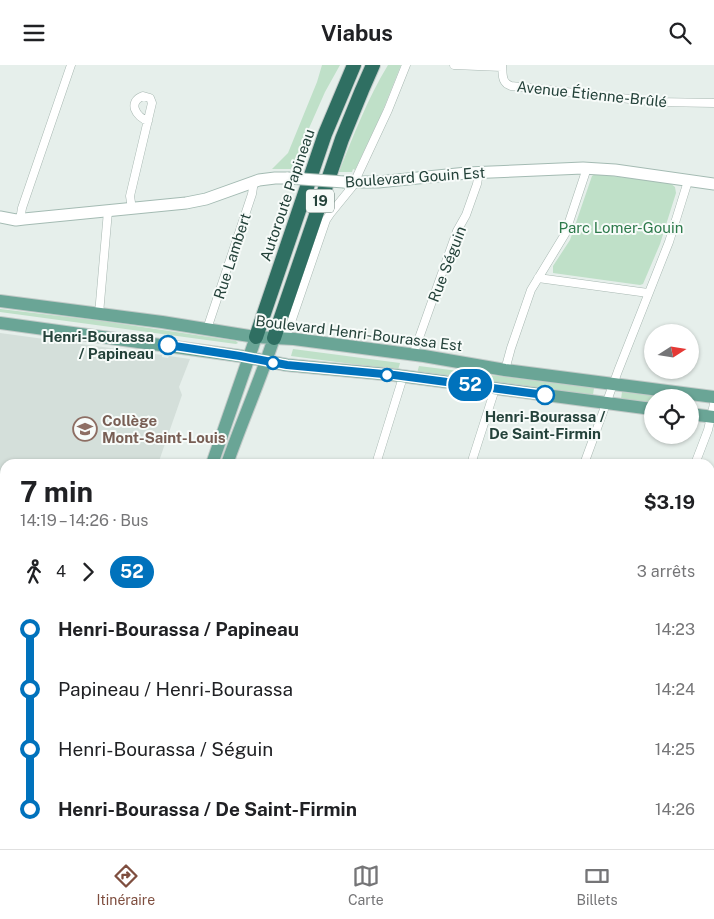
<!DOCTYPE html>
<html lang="fr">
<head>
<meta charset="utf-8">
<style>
  :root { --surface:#fff; --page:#f6f6f6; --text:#202124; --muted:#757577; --line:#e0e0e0; --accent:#7f4e3f }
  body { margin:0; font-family:"Public Sans",sans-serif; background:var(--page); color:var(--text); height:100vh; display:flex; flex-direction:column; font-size:19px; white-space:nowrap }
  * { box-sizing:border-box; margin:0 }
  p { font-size:16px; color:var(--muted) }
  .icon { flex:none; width:28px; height:28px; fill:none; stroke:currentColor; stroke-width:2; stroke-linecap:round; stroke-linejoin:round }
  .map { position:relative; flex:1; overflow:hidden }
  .side { position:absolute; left:0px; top:394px; width:715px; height:391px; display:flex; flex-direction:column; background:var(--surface); border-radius:15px 15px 0 0; box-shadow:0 1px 4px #0004 }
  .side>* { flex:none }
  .badge { padding:0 10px; border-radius:16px; font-size:18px; line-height:32px }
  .needle { width:32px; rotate:78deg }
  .tools { position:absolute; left:644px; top:259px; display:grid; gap:10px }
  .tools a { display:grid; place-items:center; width:55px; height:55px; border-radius:50%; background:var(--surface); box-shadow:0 1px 4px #0004; font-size:25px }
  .map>.badge { position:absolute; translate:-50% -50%; box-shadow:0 0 0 2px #fff }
  .legs { display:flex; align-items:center; gap:8px; height:55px; padding:0 20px; font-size:16px }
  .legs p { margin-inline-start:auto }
  .head { display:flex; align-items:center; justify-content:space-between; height:85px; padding:0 20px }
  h1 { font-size:28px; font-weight:700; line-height:38px }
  ul { padding:0 20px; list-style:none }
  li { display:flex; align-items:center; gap:18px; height:60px; font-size:19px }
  li i { display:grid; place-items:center; width:8px; height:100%; margin:0 6px; background:currentColor }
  li i::after { content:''; width:12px; height:12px; margin:-6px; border:4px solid; border-radius:50%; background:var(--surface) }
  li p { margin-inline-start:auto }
  li:first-child i { background:linear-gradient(#0000 50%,currentColor 0) }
  li:last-child i { background:linear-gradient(currentColor 50%,#0000 0) }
  header { display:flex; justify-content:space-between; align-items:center; height:65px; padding:0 20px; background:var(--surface); font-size:22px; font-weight:700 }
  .tabs { display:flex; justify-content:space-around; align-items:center; height:70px; border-top:1px solid var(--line); background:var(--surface); font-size:14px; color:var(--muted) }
  .tabs a { display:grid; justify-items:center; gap:2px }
  .tabs .current { color:var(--accent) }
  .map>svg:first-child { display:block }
</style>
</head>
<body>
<header><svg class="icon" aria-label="menu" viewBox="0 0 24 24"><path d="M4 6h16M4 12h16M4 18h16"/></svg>Viabus<svg class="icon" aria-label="search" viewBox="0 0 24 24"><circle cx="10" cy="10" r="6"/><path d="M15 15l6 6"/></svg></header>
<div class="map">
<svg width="714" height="784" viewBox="0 0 714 784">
  <rect width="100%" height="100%" fill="#e6efeb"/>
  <!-- built -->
  <path fill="#d4dfda" d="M0 268 162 290V292L168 293 169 291 190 294 179 322 182 330 158 399H5V491L0 490Z
    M0 620 5 621V747L0 746Z
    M0 770H5V780H68L73 782V784H0Z"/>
  <!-- green -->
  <path fill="#bfe0c8" d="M322 0H340L325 27 291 104H272L288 88 317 17Z
    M388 0H401L381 50 355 105 353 104 352 107H339C353 71 368 33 388 0Z
    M595 109 670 118 675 122 676 128 660 179 643 219 640 220 553 208V201L570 175 592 111Z
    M0 244 102 256 236 276 238 278 236 279 0 247Z
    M293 284 400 298 398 305 291 291Z
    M419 301 594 323 593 330 417 308Z
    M622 327 666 332H652V338L621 334Z
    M1 405 5 406V480L0 479V411Z
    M714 663V693H711L710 675Z
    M296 780H445L443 784H295Z"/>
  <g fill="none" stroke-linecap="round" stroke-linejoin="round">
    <!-- street casing -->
    <g stroke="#a8b8b2" stroke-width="9">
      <path id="street" d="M454 0 502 2
        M502 0C503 9 501 18 511 21L657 37 714 38
        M132 144 130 131 152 38 150 33 143 31C127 37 136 52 148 56
        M20 155 22 143 71 0
        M538 213 648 228
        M99 249 108 146
        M207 264 252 129 254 116
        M277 272 288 266 326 155 330 149 352 122 388 45 406 0
        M413 290 457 166 466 150 477 119 479 108
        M505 305 511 283 531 225 565 169 587 103
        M376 399 403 312
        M471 399 495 324
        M584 399 618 306 669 177 688 116
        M695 399 708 365 714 339
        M0 499 5 501
        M0 580 5 581
        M710 655 714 643
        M710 721 714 722
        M198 784 200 780
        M286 784 288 780
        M454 784 455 780
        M540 784 542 780
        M622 784 623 780"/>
    </g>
    <!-- secondary casing -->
    <g stroke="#a4bbb3" stroke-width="13">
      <path id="secondary" d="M344 117H378L467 108 583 103 615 105 714 119
        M0 152 16 155 24 154 186 138 206 134 259 115 275 113H288
        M0 759H5
        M135 780 167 784"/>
    </g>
    <!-- primary casing -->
    <g stroke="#c2cac8" stroke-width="14">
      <path id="primary" d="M0 236 162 257 256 272 294 274 424 291 505 305 714 332
        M0 258 240 291 287 300 394 310 652 344
        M690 349 714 352
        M212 399 256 272
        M227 399C242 356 260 316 274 273
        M82 784 83 780
        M100 784 101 780"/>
    </g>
    <!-- highway casing -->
    <g stroke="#c2cac8" stroke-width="16">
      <path id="highway" d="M256 272 325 69 354 0
        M274 273 342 74 362 25 373 0"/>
    </g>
    <!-- street -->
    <use href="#street" stroke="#fff" stroke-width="8"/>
    <!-- secondary -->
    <use href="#secondary" stroke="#fff" stroke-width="11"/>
    <!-- primary -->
    <use href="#primary" stroke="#6aa596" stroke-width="12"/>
    <!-- highway -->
    <use href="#highway" stroke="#2f6f62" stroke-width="14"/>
    <!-- secondary-bridge casing -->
    <g stroke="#a4bbb3" stroke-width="13" stroke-linecap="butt">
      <path id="secondary-bridge" d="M288 113 344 117"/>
    </g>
    <!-- secondary-bridge -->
    <use href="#secondary-bridge" stroke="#fff" stroke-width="11"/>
  </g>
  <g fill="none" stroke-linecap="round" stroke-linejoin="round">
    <!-- line-1 casing -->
    <g stroke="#fff" stroke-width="11">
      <path id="line-1" d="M168 280 240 291 287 300 394 310 545 330"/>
    </g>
    <!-- line-1 -->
    <use href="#line-1" stroke="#0072bc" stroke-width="8"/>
  </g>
  <!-- icons -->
  <defs>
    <g id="school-ring" transform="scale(1.25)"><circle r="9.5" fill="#f7fbf9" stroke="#8d6e63" stroke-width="1.5"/><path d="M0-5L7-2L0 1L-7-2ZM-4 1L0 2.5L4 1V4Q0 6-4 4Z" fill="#8d6e63"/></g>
  </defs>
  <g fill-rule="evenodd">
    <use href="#school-ring" x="85" y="364"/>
  </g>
  <!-- markers -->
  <g fill="#fff" stroke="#0072bc" stroke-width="2.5">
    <circle cx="168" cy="280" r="9"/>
    <circle cx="273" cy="298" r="6"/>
    <circle cx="387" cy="310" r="6"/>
    <circle cx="545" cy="330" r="9"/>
  </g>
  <g text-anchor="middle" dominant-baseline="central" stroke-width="4" stroke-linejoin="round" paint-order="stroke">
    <!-- shield labels -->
    <rect fill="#f7fbf9" stroke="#637a73" stroke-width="1" x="306" y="124.5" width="28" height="23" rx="4"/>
    <g font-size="14" font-weight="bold" fill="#24423a">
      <text x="320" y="136">19</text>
    </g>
    <!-- street labels -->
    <g font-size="15" fill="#24423a" stroke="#f7fbf9">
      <text transform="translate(592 29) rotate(6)">Avenue Étienne-Brûlé</text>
      <text transform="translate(415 112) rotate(-4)">Boulevard Gouin Est</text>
      <text transform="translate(287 130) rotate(-71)">Autoroute Papineau</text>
      <text transform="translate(232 191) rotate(-72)">Rue Lambert</text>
      <text transform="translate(447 199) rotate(-69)">Rue Séguin</text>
      <text transform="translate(359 268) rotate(7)">Boulevard Henri-Bourassa Est</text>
    </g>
    <!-- park labels -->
    <g font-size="15" fill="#2d7a4b" stroke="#f7fbf9">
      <text x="621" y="162">Parc Lomer-Gouin</text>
    </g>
    <!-- stop labels -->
    <g font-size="15" font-weight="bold" fill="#24423a" stroke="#f7fbf9" text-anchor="end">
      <text x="154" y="271">Henri-Bourassa<tspan x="154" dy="17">/ Papineau</tspan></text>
      <text x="545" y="351" text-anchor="middle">Henri-Bourassa /<tspan x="545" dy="17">De Saint-Firmin</tspan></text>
    </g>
    <!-- education labels -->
    <g font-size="15" font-weight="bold" fill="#785e54" stroke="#f7fbf9" text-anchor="start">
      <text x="102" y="355">Collège<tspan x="102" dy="17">Mont-Saint-Louis</tspan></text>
    </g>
  </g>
</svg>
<div class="tools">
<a><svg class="needle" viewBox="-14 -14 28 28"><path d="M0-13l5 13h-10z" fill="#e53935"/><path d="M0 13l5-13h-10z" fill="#757577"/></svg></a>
<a><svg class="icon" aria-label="locate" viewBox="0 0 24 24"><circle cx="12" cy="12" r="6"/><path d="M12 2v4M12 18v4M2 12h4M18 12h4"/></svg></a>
</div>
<b class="badge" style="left:470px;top:320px;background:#0072bc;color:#fff">52</b>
<section class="side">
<div class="head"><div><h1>7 min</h1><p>14:19 – 14:26 · Bus</p></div><b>$3.19</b></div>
<div class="legs"><svg class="icon" aria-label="walk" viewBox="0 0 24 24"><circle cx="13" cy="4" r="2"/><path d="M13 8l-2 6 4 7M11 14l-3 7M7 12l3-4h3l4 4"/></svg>4<svg class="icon" aria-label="forward" viewBox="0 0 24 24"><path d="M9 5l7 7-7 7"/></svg><b class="badge" style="background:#0072bc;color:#fff">52</b><p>3 arrêts</p></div>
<ul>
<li><i style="color:#0072bc"></i><b>Henri-Bourassa / Papineau</b><p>14:23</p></li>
<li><i style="color:#0072bc"></i><span>Papineau / Henri-Bourassa</span><p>14:24</p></li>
<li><i style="color:#0072bc"></i><span>Henri-Bourassa / Séguin</span><p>14:25</p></li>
<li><i style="color:#0072bc"></i><b>Henri-Bourassa / De Saint-Firmin</b><p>14:26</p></li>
</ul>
</section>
</div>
<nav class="tabs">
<a class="current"><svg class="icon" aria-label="directions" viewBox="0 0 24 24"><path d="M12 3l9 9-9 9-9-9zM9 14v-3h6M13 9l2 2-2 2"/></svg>Itinéraire</a>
<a><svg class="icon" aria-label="map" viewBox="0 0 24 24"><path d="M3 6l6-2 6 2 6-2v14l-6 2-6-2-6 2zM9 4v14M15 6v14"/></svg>Carte</a>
<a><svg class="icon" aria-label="tickets" viewBox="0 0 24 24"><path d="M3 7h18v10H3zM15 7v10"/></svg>Billets</a>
</nav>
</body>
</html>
